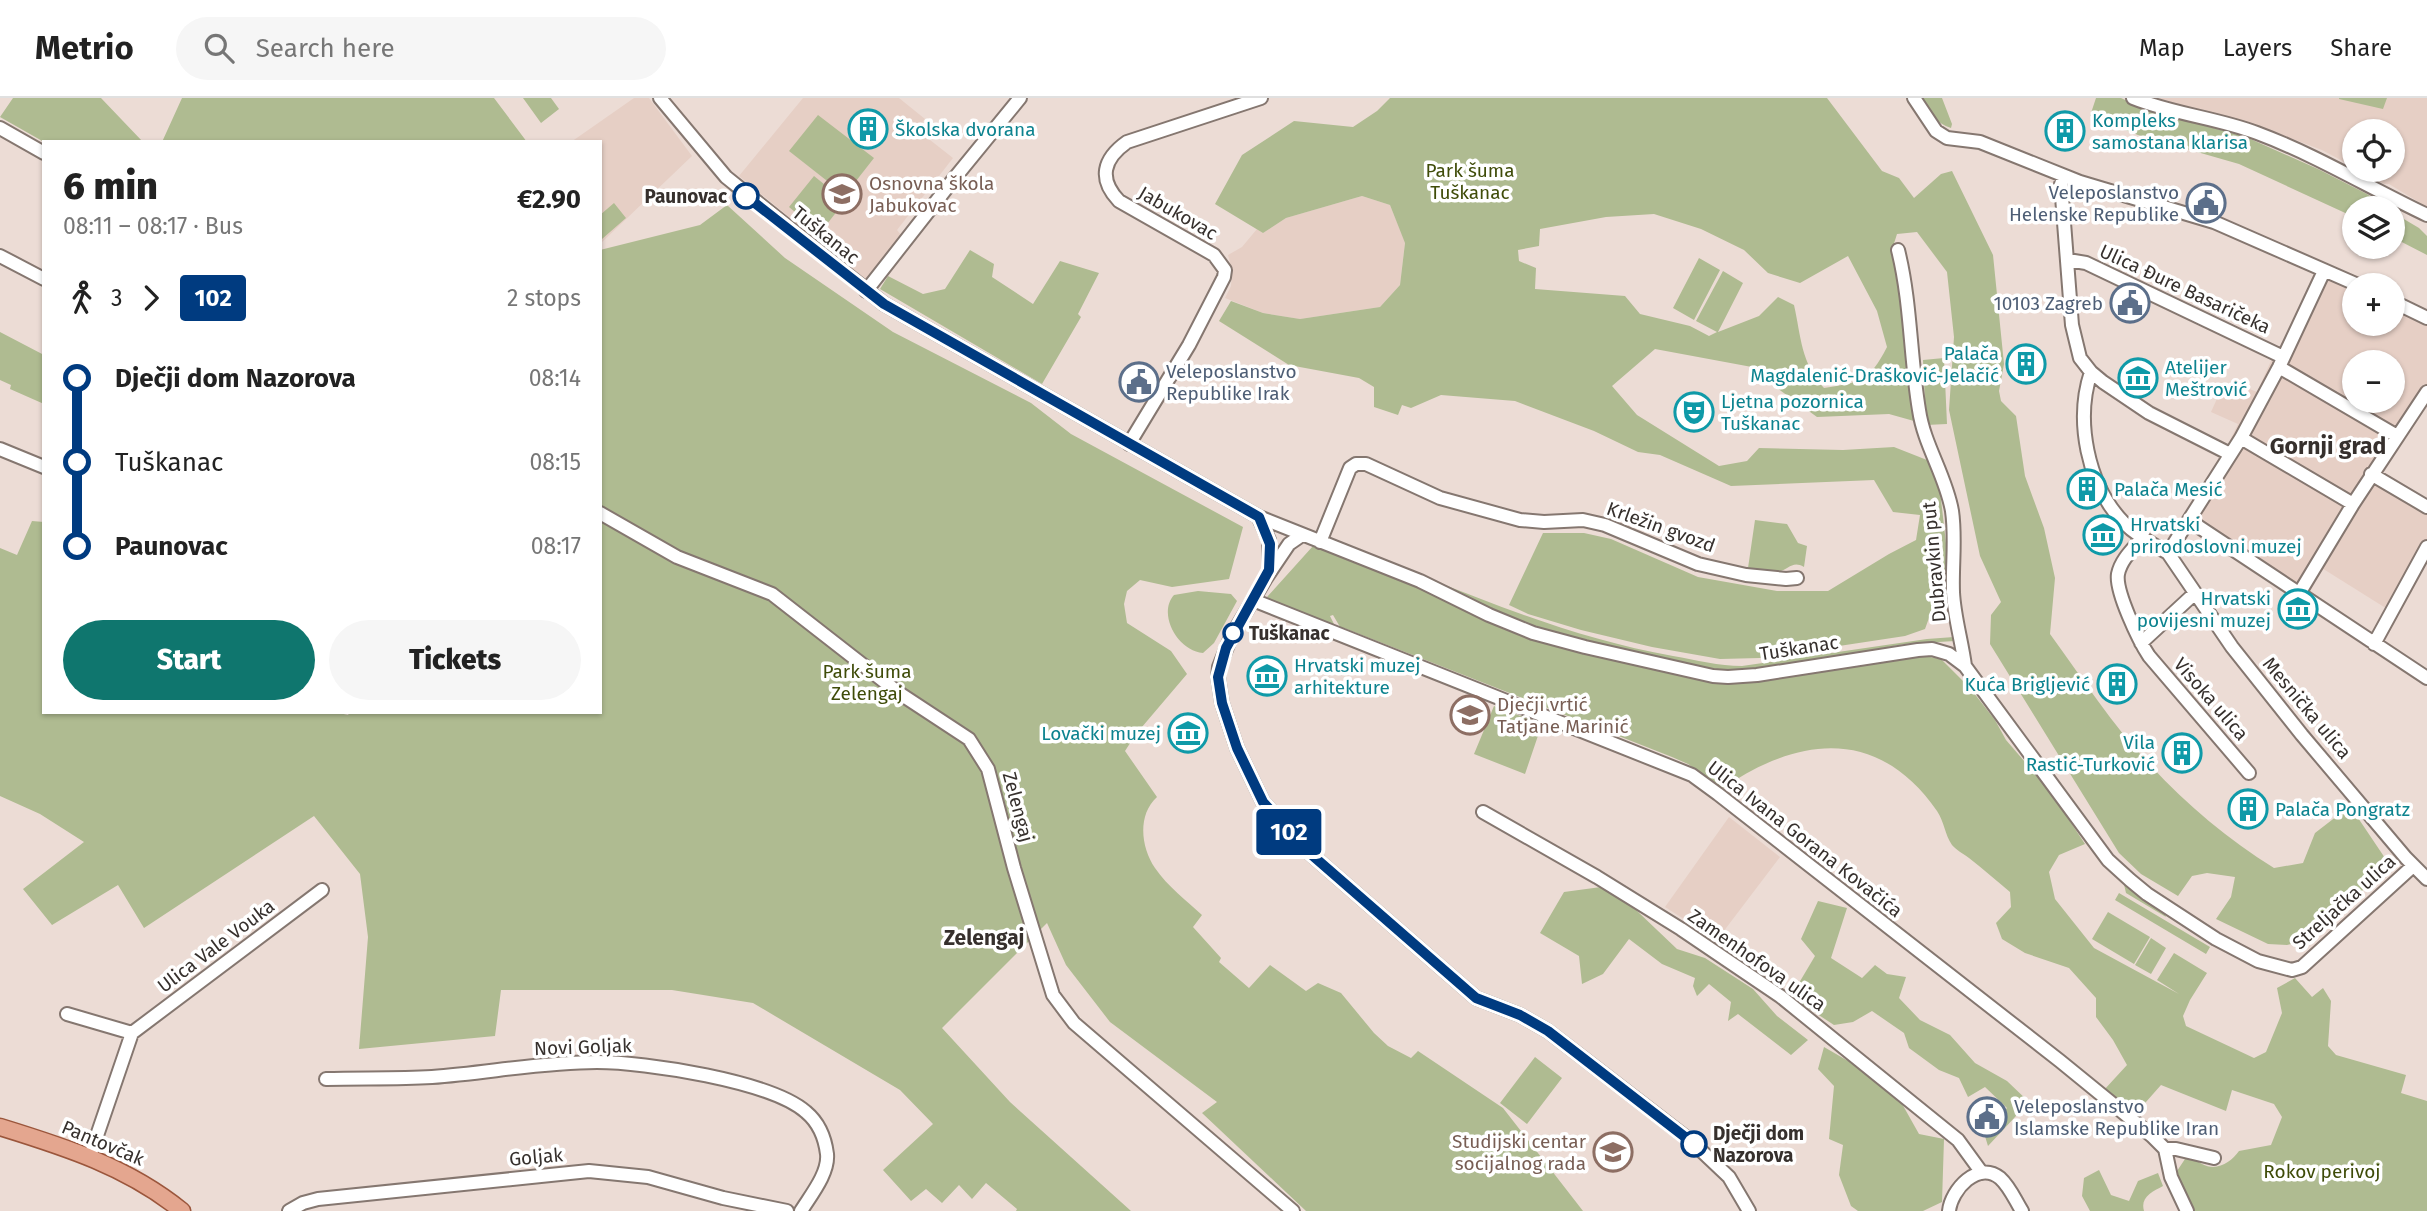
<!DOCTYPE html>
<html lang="en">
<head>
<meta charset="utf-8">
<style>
  :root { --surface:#fff; --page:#f6f6f6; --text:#222; --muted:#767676; --line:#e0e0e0; --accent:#0f766e }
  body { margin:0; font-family:"Fira Sans",sans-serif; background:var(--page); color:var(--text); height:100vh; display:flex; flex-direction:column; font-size:26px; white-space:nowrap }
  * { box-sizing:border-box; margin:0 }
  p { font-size:23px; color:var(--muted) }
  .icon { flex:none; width:38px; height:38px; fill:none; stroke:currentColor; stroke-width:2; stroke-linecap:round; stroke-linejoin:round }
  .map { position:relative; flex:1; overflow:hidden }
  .panel { position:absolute; left:42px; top:42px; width:560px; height:574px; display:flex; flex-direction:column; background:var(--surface); border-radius:0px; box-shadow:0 2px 5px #0004 }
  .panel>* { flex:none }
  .badge { padding:0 14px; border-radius:5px; font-size:24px; line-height:46px }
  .tools { position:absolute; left:2342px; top:21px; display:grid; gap:14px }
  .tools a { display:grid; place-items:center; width:63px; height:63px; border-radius:50%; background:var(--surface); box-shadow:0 2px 5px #0004; font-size:35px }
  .map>.badge { position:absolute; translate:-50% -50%; box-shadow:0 0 0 4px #fff }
  .legs { display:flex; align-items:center; gap:10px; height:77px; padding:0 21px; font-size:23px }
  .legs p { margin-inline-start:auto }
  .head { display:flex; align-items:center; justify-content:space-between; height:119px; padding:0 21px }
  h1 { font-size:38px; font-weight:800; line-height:52px }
  .button { display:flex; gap:14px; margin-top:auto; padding:14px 21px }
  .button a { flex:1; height:80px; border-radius:42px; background:var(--accent); color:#fff; font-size:28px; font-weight:800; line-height:80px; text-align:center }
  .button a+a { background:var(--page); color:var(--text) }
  ul { padding:0 21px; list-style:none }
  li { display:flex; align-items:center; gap:24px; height:84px; font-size:26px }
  li i { display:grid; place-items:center; width:10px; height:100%; margin:0 9px; background:currentColor }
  li i::after { content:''; width:18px; height:18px; margin:-9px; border:5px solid; border-radius:50%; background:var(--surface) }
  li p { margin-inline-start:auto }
  li:first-child i { background:linear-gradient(#0000 50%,currentColor 0) }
  li:last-child i { background:linear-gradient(currentColor 50%,#0000 0) }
  header { display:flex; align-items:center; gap:42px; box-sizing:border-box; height:98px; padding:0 35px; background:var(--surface); border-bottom:2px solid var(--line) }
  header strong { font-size:33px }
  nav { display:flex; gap:38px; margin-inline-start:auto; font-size:24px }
  .search { width:490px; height:63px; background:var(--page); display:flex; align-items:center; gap:18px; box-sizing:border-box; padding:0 24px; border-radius:38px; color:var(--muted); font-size:26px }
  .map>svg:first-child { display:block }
</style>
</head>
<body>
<header>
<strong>Metrio</strong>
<div class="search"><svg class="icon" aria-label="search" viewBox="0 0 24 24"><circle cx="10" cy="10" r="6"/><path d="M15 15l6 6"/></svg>Search here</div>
<nav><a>Map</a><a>Layers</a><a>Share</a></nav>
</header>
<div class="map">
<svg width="2427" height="1113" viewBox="0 0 2427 1113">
  <rect width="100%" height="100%" fill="#ecdcd5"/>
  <!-- built -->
  <path fill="#e6cfc5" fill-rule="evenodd" d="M634 0H649L692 58 600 146V44H571Z
    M803 0H899L925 21 916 31 953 60 897 132 901 137 866 182 739 78Z
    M2152 0H2427V109L2389 86H2384L2359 72H2392V33H2354V69L2322 52 2250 25Z
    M1362 98 1390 107 1405 144 1400 187 1380 209 1300 221 1263 215 1225 200 1231 188 1232 173 1228 157 1242 149 1257 131 1263 135 1286 120Z
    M2324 173 2354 187V226H2392V203L2427 220V304L2375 378 2427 409V449L2392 514 2317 467 2300 494 2190 423 2233 351 2228 346 2238 326 2211 314 2220 294 2230 298 2237 286 2257 294 2275 254 2286 252ZM2354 264H2392V303H2354Z
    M1729 719 1780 759 1717 842 1665 809Z"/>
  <!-- green -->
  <path fill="#afbb91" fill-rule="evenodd" d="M13 0H101L143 44H44L0 19Z
    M182 0H494L527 44H162Z
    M523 0H551L559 11 541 25Z
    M1390 0H1827L1882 73 1899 80 1914 100 1941 76 1952 73 1993 157 2004 266 1999 293 2001 303 2016 318 2025 378 2044 430 2055 480 2050 536C2083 581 2113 628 2151 668 2187 707 2229 742 2274 770L2303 765 2315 735 2350 708 2389 766 2353 802 2303 843 2287 847 2268 846 2216 821 2231 799 2235 779 2207 775 2192 778 2178 798 2141 776 2119 755 1990 546 1991 517 2001 504 1980 458 1949 312 1954 239 1947 174 1917 134 1897 136 1891 155 1898 181 1914 323 1889 316 1817 319 1777 290 1768 272 1655 251 1612 288 1637 317 1719 368 1747 363 1759 350 1843 352 1894 349 1927 362 1939 384 1947 454V470L1925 531 1905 538 1760 560 1720 561 1652 549 1581 532 1528 516 1509 507 1543 435H1584L1611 441 1698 479 1777 493H1828L1889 456 1916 442 1920 417 1893 414 1874 382 1731 388 1660 357 1638 354 1594 333 1515 303 1441 297 1411 310 1402 307 1398 317 1374 309V289L1359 280 1289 267 1219 223 1231 203 1263 215 1300 221 1380 209 1400 187 1405 145 1390 107 1362 98 1286 120 1263 135 1215 106 1242 57 1294 23 1353 29 1377 13ZM1654 116 1701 131 1744 152 1768 175 1800 185 1848 158 1877 213 1887 249C1869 284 1861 284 1824 290 1801 266 1801 238 1794 207L1778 199 1759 218 1718 234 1743 185 1723 173 1696 223 1717 234 1709 238 1690 228 1640 216 1625 198 1535 191 1536 170 1519 163 1518 152 1539 148 1540 131 1606 119Z
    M1919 0H1942L1952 26 1951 30C1936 26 1928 12 1919 0Z
    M2096 0H2121L2142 10 2246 39 2318 71 2367 96 2387 110H2354V119L2239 66 2138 37 2090 18Z
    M2387 0 2383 11 2339 1V0Z
    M818 17 874 60 845 97 789 53Z
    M814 78 845 103 820 135 789 109Z
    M614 105 626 120 602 141 600 138V117Z
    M727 107 785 160 893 234 1031 305 1071 336 1243 429 1229 481 1172 489 1140 482 1127 493 1124 506 1127 525 1171 553 1187 576 1136 636 1125 653 1157 699C1137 717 1141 750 1155 770 1167 788 1187 803 1202 817L1193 829 1221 860 1219 864 1249 890 1270 867 1306 893 1318 885 1341 895 1374 935 1388 948 1411 960 1418 953 1503 1010 1583 1113H1306L1202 1015 1217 1004 1110 924 1066 867 1047 825 942 930 1010 1004 1131 1113H1016L1017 1111 986 1085 972 1101 959 1087 942 1105 926 1091 911 1103 883 1072 933 1026 900 992 753 905 672 892H501L495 938 359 951 368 839 360 776 314 718 144 830 118 787 52 827 23 791 84 744 40 716 0 698V450L17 457 32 423 44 424V614H335L348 617 350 614H600V152L700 127Z
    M2392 114 2419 130 2427 138V157L2392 139Z
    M970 152 994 166 992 179 1033 206 1060 163 1099 175 1078 216 1081 219 1042 286 880 191 888 178 923 196 945 191Z
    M1699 160 1720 172 1694 222 1673 210Z
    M0 234 44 257V306L10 291 11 287 0 282Z
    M1944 260 1947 326 1926 327 1923 262Z
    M1755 422 1787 426 1798 445 1807 448 1804 469C1792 462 1789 472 1777 474 1769 475 1757 471 1748 470Z
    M1334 442C1446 486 1554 537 1673 558 1696 562 1719 568 1742 568L1927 541 1954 539 1955 543 1905 546 1766 570 1712 572 1554 535 1520 524 1450 491 1334 444Z
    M1313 448 1408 484 1510 533 1530 541 1720 586 1745 584 1919 557 1941 561 1970 590 1995 622 2006 642 2050 693 2085 746 2059 757 2049 774 2055 801 2094 850 2179 896 2157 882 2174 855 2207 875 2190 902 2183 918 2186 928 2254 960 2266 954 2282 915 2277 890 2295 880 2312 899 2323 890 2331 903 2328 948 2336 957 2406 977 2401 995 2427 1003V1113H2191L2175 1076 2187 1058C2196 1058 2194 1062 2202 1066 2217 1074 2231 1064 2239 1053L2271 1047 2282 1019 2274 1006 2232 992 2226 1013 2161 987 2138 1013 2104 992 2127 967 2113 942 2096 919V900L2069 870 2025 855 2002 841 1996 825 2011 809 2010 794C1996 782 1983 771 1969 760 1964 756 1956 752 1952 747 1945 737 1944 723 1937 713 1879 629 1799 638 1723 690L1688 666 1672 659 1344 530 1343 534 1333 517 1330 518 1337 532 1286 511 1267 499Z
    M1198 493 1231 496 1237 503 1214 545 1203 555C1178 553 1157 516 1174 497Z
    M1494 608 1542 626 1525 676 1474 656Z
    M2123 782 2162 811 2166 819 2126 795Z
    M1601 789 1636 812 1677 851 1705 860 1753 891 1777 918 1808 942 1791 957 1738 916 1728 923 1731 904 1709 886 1697 898 1693 888 1695 880 1662 866 1629 841 1603 876 1582 886 1579 858 1540 835 1564 794Z
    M2119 795 2210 849 2206 856 2115 802Z
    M1818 803 1847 810 1831 860 1862 880 1875 867 1887 876 1906 879 1899 900 1920 922 1950 937 1975 965 2007 983 2029 1004 1988 1048 1984 1035 2007 1010 1985 989 1968 999 1959 980 1939 972 1909 950 1904 935 1872 913 1853 924 1834 927 1802 906 1796 890 1815 858 1801 841Z
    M2108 814 2150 839 2134 866 2092 841Z
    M2151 840 2166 850 2151 876 2135 867Z
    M1824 949 1874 978 1901 1004 1919 1036 1944 1041 1942 1104 1923 1113H1858L1851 1108 1839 1077 1843 1047 1829 1041 1834 988 1818 971Z
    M1535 959 1562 980 1527 1026 1500 1005Z
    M2099 1072 2111 1097 2129 1103 2138 1083 2158 1075 2163 1088C2152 1094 2140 1099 2144 1113H2090L2082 1098 2084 1080Z"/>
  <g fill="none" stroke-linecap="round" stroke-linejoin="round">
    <!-- minor casing -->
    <g stroke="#857770" stroke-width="16">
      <path id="minor" d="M660 0 726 79 884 206 1259 419 1420 483 1489 517 1533 535 1585 549 1713 578 1728 579 1757 577 1918 552 1932 551 1949 556 1965 568 2108 762 2130 782 2147 796 2216 841 2258 863 2292 872 2302 869 2413 768
        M1914 0 1936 33 1947 40 1980 44 2080 84 2214 124 2358 187
        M2133 0C2173 16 2217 20 2257 35 2316 57 2370 90 2427 117
        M0 30 44 55
        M2064 78 2061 86 2072 227 2080 260 2091 274 2103 284 2149 315 2230 356
        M1898 152C1911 204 1910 258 1919 312 1924 347 1946 378 1952 413 1956 440 1952 467 1953 494 1954 518 1962 544 1965 568
        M0 158 44 181
        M2068 162 2086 165 2283 259
        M866 193 953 82 1020 0
        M2392 203 2427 220
        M2279 269 2397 338
        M2091 274C2075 322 2087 386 2123 424 2135 436 2153 447 2168 455
        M2241 340 2353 406 2427 294
        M1129 346 1189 247 1224 179 1225 172 1214 157 1119 103C1098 81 1103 61 1127 44L1261 0
        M0 351 44 369
        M2371 376 2427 409
        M600 415 677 459 772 496 899 595 969 641 988 671 1014 770 1053 897 1074 925 1293 1113
        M1259 420 1269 442 1270 469
        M2190 423 2427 580
        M1302 437 1289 446 1266 480 1231 539 1219 569 1218 579 1222 605 1237 650 1263 704 1305 751 1476 900 1520 917 1548 933 1692 1044 1729 1079 1749 1113
        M2143 439C2134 450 2121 461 2118 476 2115 493 2139 543 2149 558L2249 675
        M1320 444 1350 370 1356 366H1366L1440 400 1520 422 1544 424 1583 422 1605 427 1698 466 1746 477 1786 481 1797 480
        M2168 455 2232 549 2302 637 2406 760 2427 781
        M2168 455 2241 340 2279 269 2324 173
        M2300 494 2353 406
        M1253 502 1692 677 1718 696 2060 963 2152 1038 2165 1051 2171 1079 2187 1113
        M2141 545 2194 496
        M2374 546 2427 449
        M1483 714 1597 779 1681 831 1780 898 1958 1042 1982 1075
        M67 916 132 935
        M326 981C361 980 397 981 432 979 487 975 542 964 597 964 645 964 771 983 806 1014 818 1024 825 1040 827 1056 829 1075 811 1097 801 1113
        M2165 1051H2176L2214 1060
        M90 1058 132 935 322 792
        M289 1113 303 1105 318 1101 589 1073 648 1079 723 1100 787 1113
        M1949 1113C1951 1092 1978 1062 2000 1080 2010 1089 2015 1102 2022 1113"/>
    </g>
    <!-- major casing -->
    <g stroke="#9b563c" stroke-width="19">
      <path id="major" d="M0 1029C65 1049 128 1069 182 1113"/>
    </g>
    <!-- minor -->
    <use href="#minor" stroke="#fff" stroke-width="12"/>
    <!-- major -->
    <use href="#major" stroke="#e4a68f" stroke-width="16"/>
  </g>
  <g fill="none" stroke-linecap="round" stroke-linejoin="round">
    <!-- line-1 casing -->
    <g stroke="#fff" stroke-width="16">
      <path id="line-1" d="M746 98 884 206 1259 419 1270 446 1269 472 1226 550 1218 579 1222 605 1237 650 1263 704 1305 751 1476 900 1520 917 1548 933 1694 1046"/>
    </g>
    <!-- line-1 -->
    <use href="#line-1" stroke="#003b80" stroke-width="10"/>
  </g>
  <!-- icons -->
  <defs>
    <g id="building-ring" transform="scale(2.0125)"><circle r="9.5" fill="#fff" stroke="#0f9aa8" stroke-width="1.5"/><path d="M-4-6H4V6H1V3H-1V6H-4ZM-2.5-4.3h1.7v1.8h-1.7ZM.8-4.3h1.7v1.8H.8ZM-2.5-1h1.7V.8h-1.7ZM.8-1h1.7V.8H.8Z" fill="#0f9aa8"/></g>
    <g id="school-ring" transform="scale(2.0125)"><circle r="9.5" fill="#fff" stroke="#8d6e63" stroke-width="1.5"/><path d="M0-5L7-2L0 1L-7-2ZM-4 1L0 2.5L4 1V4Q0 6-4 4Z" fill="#8d6e63"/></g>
    <g id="civic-ring" transform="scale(2.0125)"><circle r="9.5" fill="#fff" stroke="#5c6f8a" stroke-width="1.5"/><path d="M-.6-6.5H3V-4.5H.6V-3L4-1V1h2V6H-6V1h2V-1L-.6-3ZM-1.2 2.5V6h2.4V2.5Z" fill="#5c6f8a"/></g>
    <g id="museum-ring" transform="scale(2.0125)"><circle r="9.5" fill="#fff" stroke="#0f9aa8" stroke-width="1.5"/><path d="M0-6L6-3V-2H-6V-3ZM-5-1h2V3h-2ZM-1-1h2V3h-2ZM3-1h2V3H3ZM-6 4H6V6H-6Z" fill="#0f9aa8"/></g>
    <g id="theatre-ring" transform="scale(2.0125)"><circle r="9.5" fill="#fff" stroke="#0f9aa8" stroke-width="1.5"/><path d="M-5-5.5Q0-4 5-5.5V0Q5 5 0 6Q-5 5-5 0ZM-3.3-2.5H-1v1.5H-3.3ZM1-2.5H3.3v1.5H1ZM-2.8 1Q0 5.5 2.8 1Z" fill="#0f9aa8"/></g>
    <g id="university-ring" transform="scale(2.0125)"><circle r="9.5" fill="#fff" stroke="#8d6e63" stroke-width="1.5"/><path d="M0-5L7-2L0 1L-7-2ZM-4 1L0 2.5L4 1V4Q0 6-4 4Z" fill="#8d6e63"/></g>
  </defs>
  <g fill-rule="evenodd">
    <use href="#building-ring" x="868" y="31"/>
    <use href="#building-ring" x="2065" y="33"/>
    <use href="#school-ring" x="842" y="96"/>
    <use href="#civic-ring" x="2206" y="105"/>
    <use href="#civic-ring" x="2130" y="205"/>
    <use href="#building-ring" x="2026" y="266"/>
    <use href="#museum-ring" x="2138" y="280"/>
    <use href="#civic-ring" x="1139" y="284"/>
    <use href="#theatre-ring" x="1694" y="314"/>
    <use href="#building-ring" x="2087" y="391"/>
    <use href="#museum-ring" x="2103" y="437"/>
    <use href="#museum-ring" x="2298" y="511"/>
    <use href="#museum-ring" x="1267" y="578"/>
    <use href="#building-ring" x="2117" y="586"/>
    <use href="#school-ring" x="1470" y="617"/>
    <use href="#museum-ring" x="1188" y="635"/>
    <use href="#building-ring" x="2182" y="655"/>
    <use href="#building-ring" x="2248" y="711"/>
    <use href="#civic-ring" x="1987" y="1019"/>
    <use href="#university-ring" x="1613" y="1054"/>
  </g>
  <!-- markers -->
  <g fill="#fff" stroke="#003b80" stroke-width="3.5">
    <circle cx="746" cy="98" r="12"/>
    <circle cx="1233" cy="535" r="9"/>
    <circle cx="1694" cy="1046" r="12"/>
  </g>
  <g text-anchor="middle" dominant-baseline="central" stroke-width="7" stroke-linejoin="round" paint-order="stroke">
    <!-- culture labels -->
    <g font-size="19" fill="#0d838f" stroke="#fff" text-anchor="start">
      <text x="2092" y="22">Kompleks<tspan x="2092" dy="22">samostana klarisa</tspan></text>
      <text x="895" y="31">Školska dvorana</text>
      <text x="1999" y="255" text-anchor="end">Palača<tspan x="1999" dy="22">Magdalenić-Drašković-Jelačić</tspan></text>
      <text x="2165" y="269">Atelijer<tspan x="2165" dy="22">Meštrović</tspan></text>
      <text x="1721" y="303">Ljetna pozornica<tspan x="1721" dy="22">Tuškanac</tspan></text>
      <text x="2114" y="391">Palača Mesić</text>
      <text x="2130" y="426">Hrvatski<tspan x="2130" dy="22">prirodoslovni muzej</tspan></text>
      <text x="2271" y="500" text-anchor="end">Hrvatski<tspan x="2271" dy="22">povijesni muzej</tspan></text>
      <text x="1294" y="567">Hrvatski muzej<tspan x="1294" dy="22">arhitekture</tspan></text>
      <text x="2090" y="586" text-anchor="end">Kuća Brigljević</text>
      <text x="1161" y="635" text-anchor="end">Lovački muzej</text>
      <text x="2155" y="644" text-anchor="end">Vila<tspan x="2155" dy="22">Rastić-Turković</tspan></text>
      <text x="2275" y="711">Palača Pongratz</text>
    </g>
    <!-- park labels -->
    <g font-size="19" fill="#3f4c09" stroke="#fff">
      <text x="1470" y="72">Park šuma<tspan x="1470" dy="22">Tuškanac</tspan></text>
      <text x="867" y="573">Park šuma<tspan x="867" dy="22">Zelengaj</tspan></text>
      <text x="2322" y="1073">Rokov perivoj</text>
    </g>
    <!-- education labels -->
    <g font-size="19" fill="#785e54" stroke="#fff" text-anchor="start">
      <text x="869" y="85">Osnovna škola<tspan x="869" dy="22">Jabukovac</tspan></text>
      <text x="1497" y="606">Dječji vrtić<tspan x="1497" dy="22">Tatjane Marinić</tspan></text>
      <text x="1586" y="1043" text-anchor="end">Studijski centar<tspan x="1586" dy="22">socijalnog rada</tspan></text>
    </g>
    <!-- service labels -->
    <g font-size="19" fill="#4e5e75" stroke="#fff" text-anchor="end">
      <text x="2179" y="94">Veleposlanstvo<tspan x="2179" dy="22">Helenske Republike</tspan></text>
      <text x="2103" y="205">10103 Zagreb</text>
      <text x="1166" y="273" text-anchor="start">Veleposlanstvo<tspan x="1166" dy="22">Republike Irak</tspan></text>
      <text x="2014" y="1008" text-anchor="start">Veleposlanstvo<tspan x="2014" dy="22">Islamske Republike Iran</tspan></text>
    </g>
    <!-- stop labels -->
    <g font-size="19" font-weight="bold" fill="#36302d" stroke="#fff" text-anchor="start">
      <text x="727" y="98" text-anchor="end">Paunovac</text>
      <text x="1249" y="535">Tuškanac</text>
      <text x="1713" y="1035">Dječji dom<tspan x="1713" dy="22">Nazorova</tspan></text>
    </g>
    <!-- street labels -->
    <g font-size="19" fill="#36302d" stroke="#fff">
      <text transform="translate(1178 115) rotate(30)">Jabukovac</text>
      <text transform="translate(826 137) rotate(39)">Tuškanac</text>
      <text transform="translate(2185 191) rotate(25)">Ulica Đure Basaričeka</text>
      <text transform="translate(1661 429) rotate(20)">Krležin gvozd</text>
      <text transform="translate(1934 464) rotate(-95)">Dubravkin put</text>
      <text transform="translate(1799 550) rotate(-9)">Tuškanac</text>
      <text transform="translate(2211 601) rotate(49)">Visoka ulica</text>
      <text transform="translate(2307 610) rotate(50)">Mesnička ulica</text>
      <text transform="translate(1018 709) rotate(75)">Zelengaj</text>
      <text transform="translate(1805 741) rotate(38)">Ulica Ivana Gorana Kovačića</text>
      <text transform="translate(2344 804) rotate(-42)">Streljačka ulica</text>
      <text transform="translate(216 848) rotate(-37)">Ulica Vale Vouka</text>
      <text transform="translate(1757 862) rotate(35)">Zamenhofova ulica</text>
      <text transform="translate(583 949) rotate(-2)">Novi Goljak</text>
      <text transform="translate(103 1045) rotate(23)">Pantovčak</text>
      <text transform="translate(536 1059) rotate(-5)">Goljak</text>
    </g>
    <!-- neighbourhood labels -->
    <g font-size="21" font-weight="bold" fill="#36302d" stroke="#fff">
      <text x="984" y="840">Zelengaj</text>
    </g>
    <!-- quarter labels -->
    <g font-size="23" font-weight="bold" fill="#36302d" stroke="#fff">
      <text x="2328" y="348">Gornji grad</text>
    </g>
  </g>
</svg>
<div class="tools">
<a><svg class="icon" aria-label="locate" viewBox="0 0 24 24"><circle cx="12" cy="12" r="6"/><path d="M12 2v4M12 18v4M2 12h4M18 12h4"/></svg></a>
<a><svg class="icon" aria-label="layers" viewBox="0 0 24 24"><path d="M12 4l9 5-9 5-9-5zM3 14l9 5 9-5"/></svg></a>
<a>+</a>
<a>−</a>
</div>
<b class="badge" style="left:1289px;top:734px;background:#003b80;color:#fff">102</b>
<section class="panel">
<div class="head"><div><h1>6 min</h1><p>08:11 – 08:17 · Bus</p></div><b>€2.90</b></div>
<div class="legs"><svg class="icon" aria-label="walk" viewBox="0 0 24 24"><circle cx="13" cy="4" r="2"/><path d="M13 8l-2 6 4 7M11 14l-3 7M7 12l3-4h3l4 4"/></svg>3<svg class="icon" aria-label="forward" viewBox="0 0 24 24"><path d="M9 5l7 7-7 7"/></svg><b class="badge" style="background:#003b80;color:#fff">102</b><p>2 stops</p></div>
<ul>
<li><i style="color:#003b80"></i><b>Dječji dom Nazorova</b><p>08:14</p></li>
<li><i style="color:#003b80"></i><span>Tuškanac</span><p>08:15</p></li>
<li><i style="color:#003b80"></i><b>Paunovac</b><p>08:17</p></li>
</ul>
<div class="button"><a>Start</a><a>Tickets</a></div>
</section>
</div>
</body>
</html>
